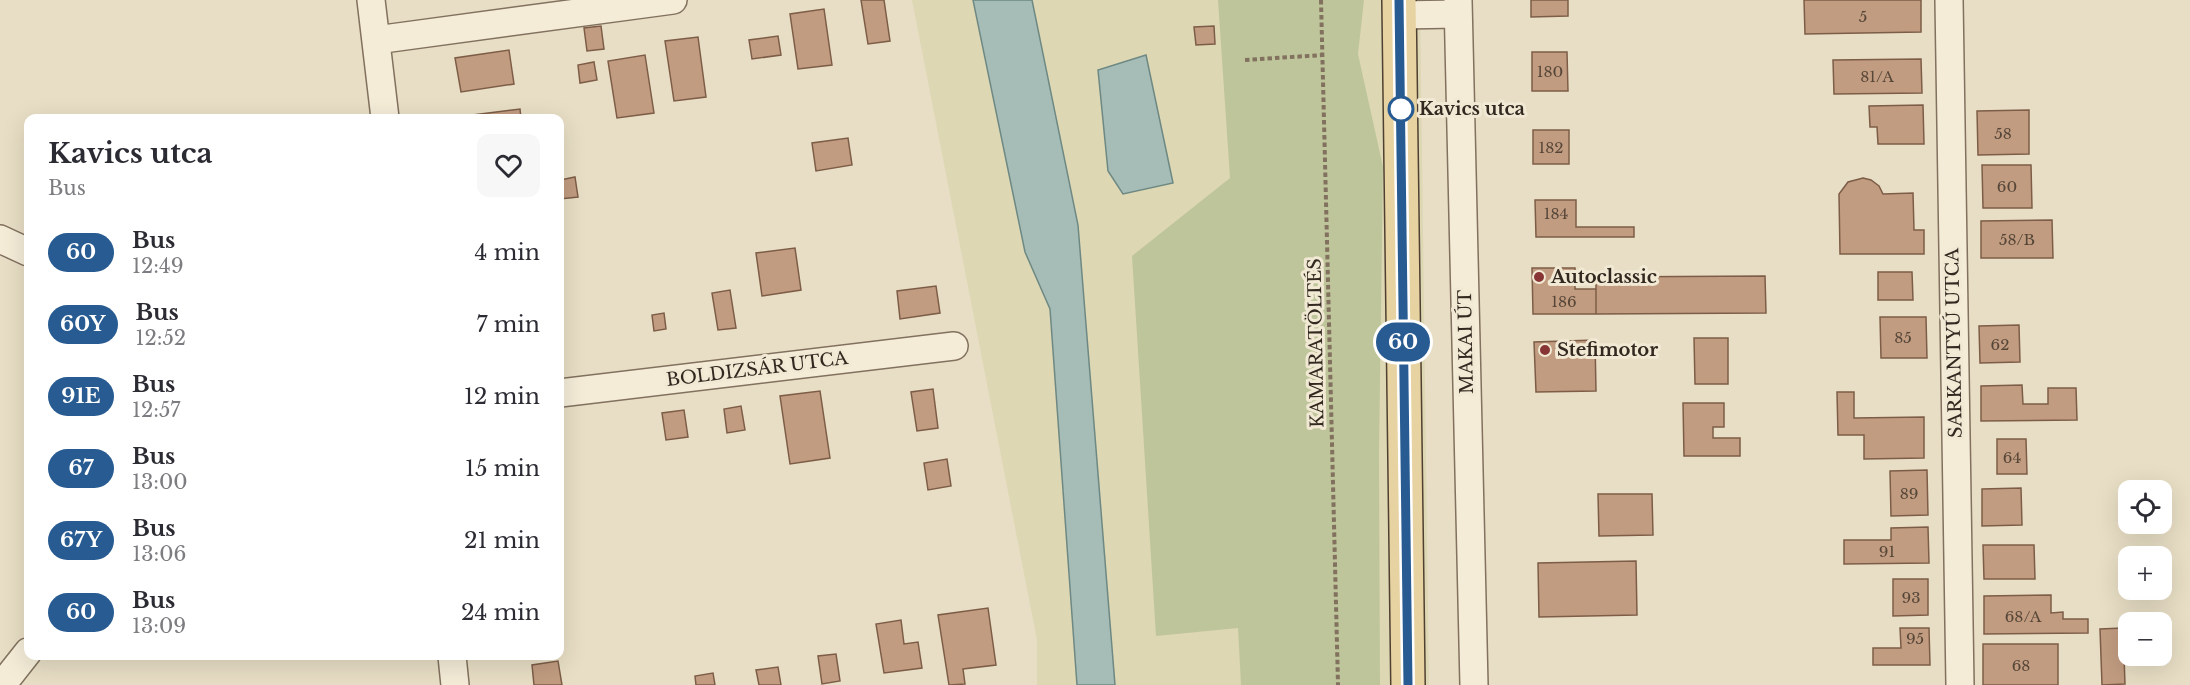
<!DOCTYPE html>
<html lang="en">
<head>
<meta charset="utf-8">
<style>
  :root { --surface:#fff; --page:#f7f7f7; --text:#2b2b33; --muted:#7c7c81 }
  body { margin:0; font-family:"Libre Baskerville",serif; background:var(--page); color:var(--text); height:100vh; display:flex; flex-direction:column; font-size:22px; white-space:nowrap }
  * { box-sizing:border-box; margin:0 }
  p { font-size:20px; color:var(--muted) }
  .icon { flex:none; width:33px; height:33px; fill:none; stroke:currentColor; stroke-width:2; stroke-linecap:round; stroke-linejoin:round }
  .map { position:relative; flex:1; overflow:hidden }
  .sheet { position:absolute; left:24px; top:114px; width:540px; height:546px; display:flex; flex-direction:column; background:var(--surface); border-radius:12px; box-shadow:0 6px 24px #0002 }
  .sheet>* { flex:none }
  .badge { padding:0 12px; border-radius:20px; font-size:21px; line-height:39px }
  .controls { position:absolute; left:2118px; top:480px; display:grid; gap:12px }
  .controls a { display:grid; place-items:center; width:54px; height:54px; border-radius:12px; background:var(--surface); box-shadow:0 6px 24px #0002; font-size:30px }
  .map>.badge { position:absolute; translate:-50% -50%; box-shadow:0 0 0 3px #fff }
  .round { display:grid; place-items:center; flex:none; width:63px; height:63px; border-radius:12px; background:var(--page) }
  .headline { display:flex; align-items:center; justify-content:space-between; height:102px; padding:0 24px }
  h1 { font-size:28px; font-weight:800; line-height:45px }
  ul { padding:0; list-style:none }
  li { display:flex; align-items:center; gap:18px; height:72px; padding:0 24px }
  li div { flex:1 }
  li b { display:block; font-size:22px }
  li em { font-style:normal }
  li .badge { min-width:66px; font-weight:700; text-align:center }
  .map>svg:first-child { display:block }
</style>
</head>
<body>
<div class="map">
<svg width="2190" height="685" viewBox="0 0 2190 685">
  <rect width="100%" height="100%" fill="#e8dec5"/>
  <!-- farmland -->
  <path fill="#ddd7b4" d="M912 0H1420L1429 685H1037V640Z"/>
  <!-- green -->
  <path fill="#bfc59b" d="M1218 0H1364L1358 54 1383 167 1379 454 1380 685H1241L1238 628 1156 636 1132 256 1230 178Z"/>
  <!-- water -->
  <path fill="#a6bcb6" stroke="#6e8983" stroke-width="1.5" d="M973 0H1032L1078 225 1115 685H1077L1050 309 1025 252Z
    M1146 55 1173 183 1123 194 1108 171 1098 70Z"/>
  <!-- building -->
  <path fill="#c19c80" stroke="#7d5d47" stroke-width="1.5" d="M861 0H884L890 41 868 44Z
    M1531 0H1568V16L1531 17Z
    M1804 0H1921V32L1805 34Z
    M824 9 832 65 798 69 790 14Z
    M601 26 604 49 587 51 584 28Z
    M1214 26 1215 44 1196 45 1194 27Z
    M778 36 781 55 752 59 749 40Z
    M698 37 706 97 674 101 665 41Z
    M509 50 514 84 461 92 455 58Z
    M1532 52H1567L1568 91H1532Z
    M645 55 654 113 617 118 608 61Z
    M1921 59 1922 93 1834 94 1833 60Z
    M594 62 597 80 580 83 578 65Z
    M1923 105 1924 144H1878L1877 127H1870L1869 106Z
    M520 109 521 118H465V116Z
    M2029 110V154L1978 155 1977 111Z
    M1533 130H1569V164H1533Z
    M848 138 852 165 816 171 812 143Z
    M1982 165H2031L2032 208H1983Z
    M575 177 578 197 560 199V180Z
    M1863 178 1871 180 1879 186 1883 194 1913 193 1914 230H1924V254H1840L1839 194 1848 182Z
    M1535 200H1576V227H1634V237H1536Z
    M2052 220 2053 258H1981V221Z
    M795 248 801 290 762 296 756 253Z
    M1532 268H1575V289H1596V314H1533Z
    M1878 272H1912L1913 300H1878Z
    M1765 276 1766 313 1596 314V277Z
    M936 286 940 313 900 319 897 291Z
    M730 290 736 328 718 330 712 293Z
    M664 313 666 329 654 331 652 315Z
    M1880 317H1926L1927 358H1881Z
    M2019 325 2020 362 1980 363 1979 326Z
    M1694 338H1728V384H1695Z
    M1595 340 1596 391 1536 392 1534 342Z
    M2022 385 2023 404H2048V388H2076L2077 420 1981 421V386Z
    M933 389 938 428 917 431 911 392Z
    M820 391 830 458 790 464 780 396Z
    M1837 392H1854V418L1924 417V458L1864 459V435H1838Z
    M1683 403H1724V427H1713V438H1740V456H1684Z
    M741 406 745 430 727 433 724 409Z
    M684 410 688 437 666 440 662 413Z
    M1997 439H2026L2027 474H1997Z
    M947 459 951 486 928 490 924 463Z
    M1927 470 1928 515 1891 516 1890 471Z
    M2021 488 2022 525 1982 526V489Z
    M1598 494H1652L1653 535 1599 536Z
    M1928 527 1929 563 1844 564V540H1891V528Z
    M1983 545H2034L2035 579H1984Z
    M1636 561 1637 615 1539 617 1538 563Z
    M1893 579H1928V615L1893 616Z
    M2051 595V613L2063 612V619H2088V633L1984 634V596Z
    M988 608 996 665 963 669 965 684 949 685 938 615Z
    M901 620 904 644 918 642 922 668 884 673 876 624Z
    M1900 628H1929L1930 665H1873V648H1901Z
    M2123 628 2125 684 2102 685 2100 629Z
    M1983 644H2058V685H1983Z
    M836 654 840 681 822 684 818 656Z
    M558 661 562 685H534L532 665Z
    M778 667 781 685H759L756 670Z
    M713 673 715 685H696L695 676Z"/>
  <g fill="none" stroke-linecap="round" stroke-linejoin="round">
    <!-- street casing -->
    <g stroke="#81715e" stroke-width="30">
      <path id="street" d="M371 0 385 118
        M1458 0 1474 685
        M1949 0 1960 685
        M1400 15 1457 14
        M376 40 673 0
        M0 239 28 252
        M560 393 954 346
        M452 656 455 685
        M2 685 28 652"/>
    </g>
    <!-- primary casing -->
    <g stroke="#4f4031" stroke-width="36">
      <path id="primary" d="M1399 0 1408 685"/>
    </g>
    <!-- path -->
    <path stroke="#81715e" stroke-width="4" stroke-dasharray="4.5 3" stroke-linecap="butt" d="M1321 0 1338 685
      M1245 60 1323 55"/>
    <!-- street -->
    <use href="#street" stroke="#f4ecd7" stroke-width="27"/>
    <!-- primary -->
    <use href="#primary" stroke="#e7d2a2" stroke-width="33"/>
  </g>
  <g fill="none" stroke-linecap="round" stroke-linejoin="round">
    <!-- line casing -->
    <g stroke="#fff" stroke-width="14">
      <path id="line" d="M1399 0 1408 685"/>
    </g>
    <!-- line -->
    <use href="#line" stroke="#275b91" stroke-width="9"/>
  </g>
  <!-- markers -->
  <circle fill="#fff" stroke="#275b91" stroke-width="3" cx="1401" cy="109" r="12"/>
  <g fill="#883635" stroke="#f1e9d4" stroke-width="2">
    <circle cx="1539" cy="277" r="6"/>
    <circle cx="1545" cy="350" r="6"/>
  </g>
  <g text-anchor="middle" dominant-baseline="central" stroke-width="6" stroke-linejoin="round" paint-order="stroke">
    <!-- number labels -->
    <g font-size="15" fill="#564638">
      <text x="1863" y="16">5</text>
      <text x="1550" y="71">180</text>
      <text x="1877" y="76">81/A</text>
      <text x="2003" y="133">58</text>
      <text x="1551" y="147">182</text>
      <text x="2007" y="186">60</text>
      <text x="1556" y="213">184</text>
      <text x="2017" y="239">58/B</text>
      <text x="1564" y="301">186</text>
      <text x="1903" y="337">85</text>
      <text x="2000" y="344">62</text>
      <text x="2012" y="457">64</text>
      <text x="1909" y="493">89</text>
      <text x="1887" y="551">91</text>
      <text x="1911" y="597">93</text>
      <text x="2023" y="616">68/A</text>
      <text x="1915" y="638">95</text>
      <text x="2021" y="665">68</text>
    </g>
    <!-- stop labels -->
    <g font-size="18" font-weight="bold" fill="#332920" stroke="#f1e9d4" text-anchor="start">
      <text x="1419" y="109">Kavics utca</text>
    </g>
    <!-- poi labels -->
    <g font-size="18" font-weight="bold" fill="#332920" stroke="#f1e9d4" text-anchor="start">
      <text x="1551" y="277">Autoclassic</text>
      <text x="1557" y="350">Stefimotor</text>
    </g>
    <!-- street labels -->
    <g font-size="18" fill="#332920" stroke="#f1e9d4">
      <text transform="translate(1466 342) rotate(-91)">MAKAI ÚT</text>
      <text transform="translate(1316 343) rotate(-91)">KAMARATÖLTÉS</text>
      <text transform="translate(1954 343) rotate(-91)">SARKANTYÚ UTCA</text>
      <text transform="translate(757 369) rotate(-7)">BOLDIZSÁR UTCA</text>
    </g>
  </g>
</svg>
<div class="controls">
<a><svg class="icon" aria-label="locate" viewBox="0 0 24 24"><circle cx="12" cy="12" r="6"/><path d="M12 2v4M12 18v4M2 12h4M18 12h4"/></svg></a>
<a>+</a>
<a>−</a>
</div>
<b class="badge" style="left:1403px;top:342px;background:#275b91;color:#fff">60</b>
<section class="sheet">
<div class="headline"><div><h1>Kavics utca</h1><p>Bus</p></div><a class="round"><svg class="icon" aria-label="heart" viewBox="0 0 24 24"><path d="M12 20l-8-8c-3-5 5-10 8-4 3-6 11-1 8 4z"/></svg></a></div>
<ul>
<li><span class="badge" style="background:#275b91;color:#fff">60</span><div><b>Bus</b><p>12:49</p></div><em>4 min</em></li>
<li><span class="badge" style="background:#275b91;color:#fff">60Y</span><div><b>Bus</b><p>12:52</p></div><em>7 min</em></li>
<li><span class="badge" style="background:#275b91;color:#fff">91E</span><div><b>Bus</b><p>12:57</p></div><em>12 min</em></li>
<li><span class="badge" style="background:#275b91;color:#fff">67</span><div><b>Bus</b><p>13:00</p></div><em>15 min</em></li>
<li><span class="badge" style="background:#275b91;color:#fff">67Y</span><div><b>Bus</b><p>13:06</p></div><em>21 min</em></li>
<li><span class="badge" style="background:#275b91;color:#fff">60</span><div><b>Bus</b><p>13:09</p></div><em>24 min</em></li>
</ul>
</section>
</div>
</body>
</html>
